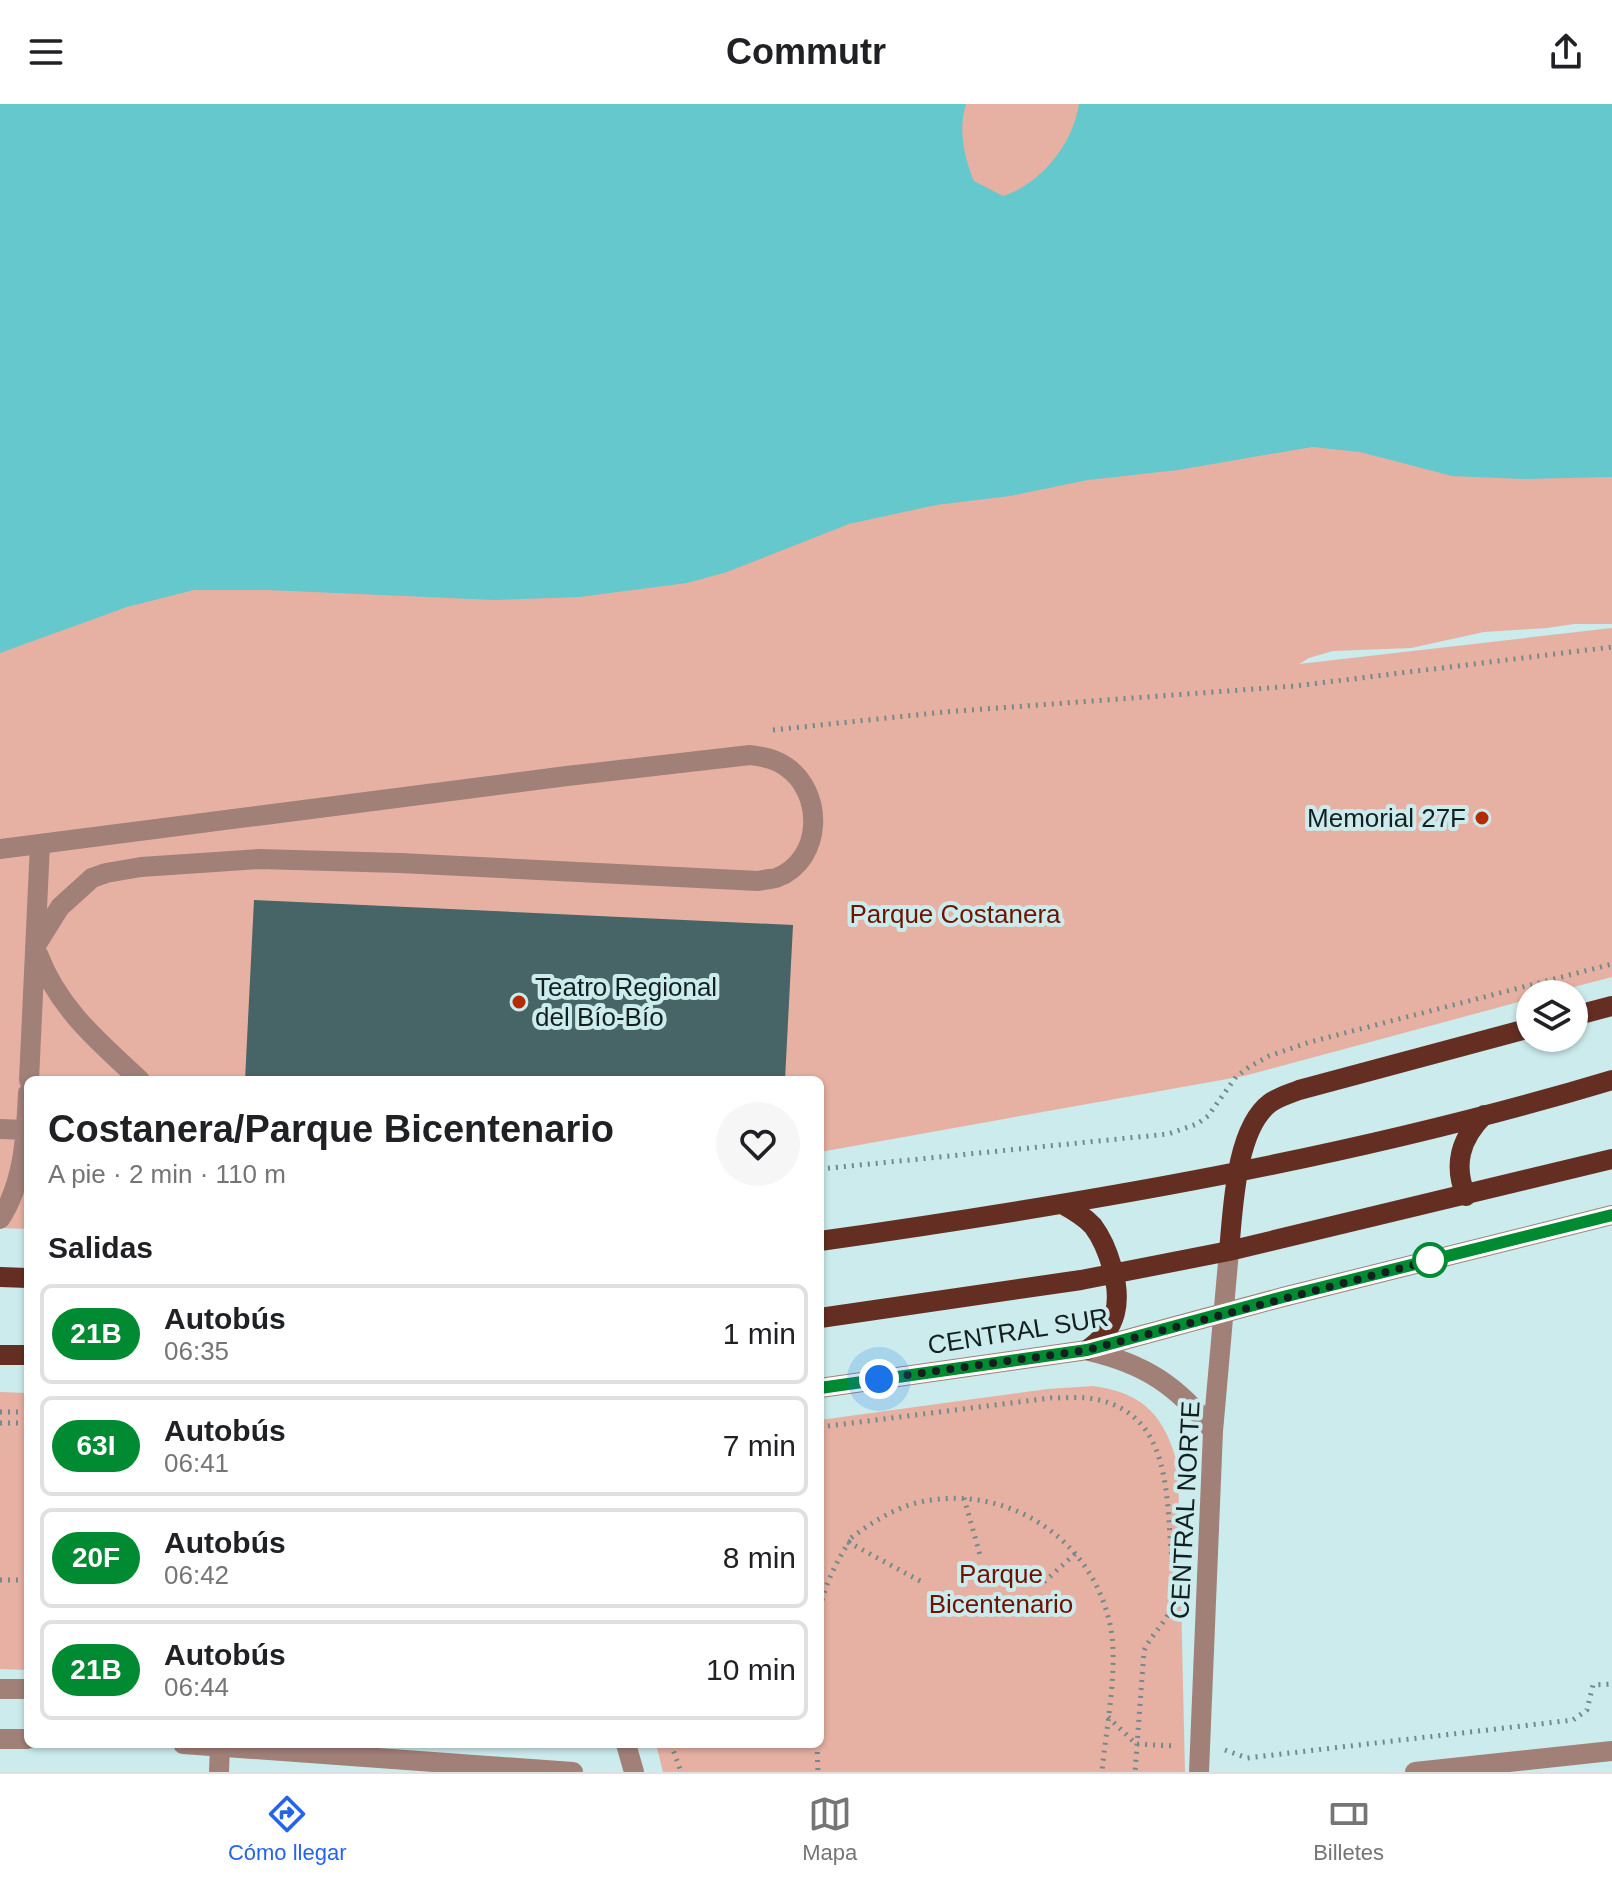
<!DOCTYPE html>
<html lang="es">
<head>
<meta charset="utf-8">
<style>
  :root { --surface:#fff; --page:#f6f6f6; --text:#202124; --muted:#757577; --line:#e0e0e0; --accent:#2563eb }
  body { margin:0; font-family:Helvetica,sans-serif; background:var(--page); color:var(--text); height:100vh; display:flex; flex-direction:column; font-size:30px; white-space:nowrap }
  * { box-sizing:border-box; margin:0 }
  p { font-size:26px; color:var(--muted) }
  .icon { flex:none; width:44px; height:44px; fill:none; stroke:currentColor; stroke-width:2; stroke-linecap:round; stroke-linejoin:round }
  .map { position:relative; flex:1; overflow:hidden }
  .panel { position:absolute; left:24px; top:972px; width:800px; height:672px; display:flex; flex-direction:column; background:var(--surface); border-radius:12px; box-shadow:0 2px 6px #0004 }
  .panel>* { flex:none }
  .badge { padding:0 16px; border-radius:26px; font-size:28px; line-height:52px }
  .buttons { position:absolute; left:1516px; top:876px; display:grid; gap:16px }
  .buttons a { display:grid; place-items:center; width:72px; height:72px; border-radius:50%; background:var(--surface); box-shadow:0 2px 6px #0004; font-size:40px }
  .you { position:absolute; width:40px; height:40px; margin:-20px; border:6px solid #fff; border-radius:50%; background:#1a73e8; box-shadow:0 0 0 12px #1a73e833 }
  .map>.badge { position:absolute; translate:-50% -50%; box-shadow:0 0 0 4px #fff }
  h2 { padding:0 24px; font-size:30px; line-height:72px }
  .round { display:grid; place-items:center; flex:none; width:84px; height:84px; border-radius:42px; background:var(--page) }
  .overview { display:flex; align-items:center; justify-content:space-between; height:136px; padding:0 24px }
  h1 { font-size:38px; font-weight:600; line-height:60px }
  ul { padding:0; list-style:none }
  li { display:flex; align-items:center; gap:24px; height:100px; margin:0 16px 12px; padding:0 8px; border:4px solid var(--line); border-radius:12px }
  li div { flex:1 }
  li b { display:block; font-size:30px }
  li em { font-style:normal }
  li .badge { min-width:88px; font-weight:700; text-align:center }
  header { display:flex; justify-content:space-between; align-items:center; height:104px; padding:0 24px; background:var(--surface); font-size:36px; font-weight:600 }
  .dock { display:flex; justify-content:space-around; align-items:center; height:112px; border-top:2px solid var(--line); background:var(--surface); font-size:22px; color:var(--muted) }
  .dock a { display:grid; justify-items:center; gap:4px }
  .dock .current { color:var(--accent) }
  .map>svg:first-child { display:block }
</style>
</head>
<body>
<header><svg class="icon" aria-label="menu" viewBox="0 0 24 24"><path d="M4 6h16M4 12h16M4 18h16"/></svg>Commutr<svg class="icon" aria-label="share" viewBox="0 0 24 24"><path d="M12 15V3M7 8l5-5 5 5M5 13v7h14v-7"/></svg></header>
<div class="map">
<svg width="1612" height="1668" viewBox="0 0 1612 1668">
  <rect width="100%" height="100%" fill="#cbebed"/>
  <!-- green -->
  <path fill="#e6b1a3" d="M0 0H1612V520H1574L1547 524 1484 528 1411 544 1333 547 1309 554 1299 560 1612 524V873L1547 890H1530V895L1244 972 820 1048V976H28V1125L0 1124Z
    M1093 1282C1145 1289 1165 1313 1178 1362L1185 1668H663L656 1640H820V1316L1048 1285Z
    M0 1288 28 1289V1566L0 1565Z"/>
  <!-- water -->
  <path fill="#64c8cd" d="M0 0H966C958 25 964 53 974 77L1003 92C1041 80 1073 40 1079 0H1612V373L1524 375 1452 372 1360 348 1312 343 1178 366 1088 376 1010 392 936 401 849 420 727 468 687 479 579 493 494 496 268 486H194L127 503 0 549Z"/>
  <!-- building -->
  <path fill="#476466" d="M254 796 793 821 785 976H245Z"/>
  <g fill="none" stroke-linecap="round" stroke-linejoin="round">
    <!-- path -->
    <path stroke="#73898a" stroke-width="5" stroke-dasharray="2 6" stroke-linecap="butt" d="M773 626 944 608 1295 582 1612 543
      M820 1065 1168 1030 1197 1020 1208 1012 1236 973 1249 963 1269 952 1310 938 1612 860
      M0 1308H28
      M0 1319H28
      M820 1323 1051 1294C1063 1294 1076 1293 1088 1294 1163 1304 1166 1372 1170 1432 1171 1455 1177 1484 1170 1506 1164 1521 1150 1532 1144 1547L1135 1668
      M964 1394 980 1451
      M848 1438 922 1478
      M0 1476H28
      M1044 1478 1076 1449
      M820 1504C826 1479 835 1460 849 1438L847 1437C868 1421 890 1406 916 1399 1002 1378 1088 1430 1109 1516 1120 1558 1106 1623 1102 1668
      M1108 1613 1136 1640 1175 1642
      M671 1640 681 1668
      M817 1640 818 1668
      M1225 1646 1247 1654 1573 1616 1587 1606 1593 1581 1612 1580"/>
    <!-- minor -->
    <path stroke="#a18078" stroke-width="20" d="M0 745 567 672 750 651C762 653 774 654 785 662 824 687 824 756 776 774 770 775 763 776 758 777L400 759 259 755 141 763 106 769 92 774 60 803 35 843
      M38 850C58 904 99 938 140 976
      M29 976 40 740
      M0 1025 26 1026
      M0 1115C24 1079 26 1031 28 989
      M1089 1247C1145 1260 1178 1282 1213 1327
      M820 1284 1087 1246 1283 1193 1612 1111
      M0 1585H28
      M0 1635H28
      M183 1640 573 1668
      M626 1640 634 1668
      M219 1668 220 1640
      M1199 1668 1213 1327 1229 1147
      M1415 1668 1612 1647"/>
    <!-- major -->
    <path stroke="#642f22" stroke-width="20" d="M1574 912 1612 902
      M1466 1092C1453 1061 1460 1035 1484 1011
      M1062 1100C1073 1106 1084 1112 1093 1122 1102 1134 1108 1149 1112 1163 1122 1197 1118 1225 1087 1246
      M820 1137C1087 1099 1353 1054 1612 976
      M1229 1147C1233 1107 1235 1025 1270 999 1278 993 1289 990 1299 986L1530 924
      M0 1173 28 1174
      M820 1214 1081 1176 1229 1147 1612 1055
      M0 1251H28"/>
  </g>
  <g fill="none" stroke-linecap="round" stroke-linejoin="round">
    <!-- line casing -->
    <g stroke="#fff" stroke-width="18">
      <path id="line" d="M820 1284 1087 1246 1283 1193 1612 1111"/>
    </g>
    <!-- line -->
    <use href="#line" stroke="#008a32" stroke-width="12"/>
    <!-- walk -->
    <path stroke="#142020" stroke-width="8" stroke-dasharray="0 14.4" d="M879 1275 1087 1246 1432 1156H1430"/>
  </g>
  <!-- markers -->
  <g fill="#b52b00" stroke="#cbebed" stroke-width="3">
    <circle cx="1482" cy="714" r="8"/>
    <circle cx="519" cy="898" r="8"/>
  </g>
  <circle fill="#fff" stroke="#008a32" stroke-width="4" cx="1430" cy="1156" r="16"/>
  <g text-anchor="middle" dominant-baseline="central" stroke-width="8" stroke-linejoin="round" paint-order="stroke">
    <!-- poi labels -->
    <g font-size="26" fill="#142020" stroke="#cbebed" text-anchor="end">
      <text x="1466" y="714">Memorial 27F</text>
      <text x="535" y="883" text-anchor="start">Teatro Regional<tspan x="535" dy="30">del Bío-Bío</tspan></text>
    </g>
    <!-- park labels -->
    <g font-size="26" fill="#6b1400" stroke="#cbebed">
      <text x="955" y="810">Parque Costanera</text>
      <text x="1001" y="1470">Parque<tspan x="1001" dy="30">Bicentenario</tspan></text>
    </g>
    <!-- street labels -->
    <g font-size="26" fill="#142020" stroke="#cbebed">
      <text transform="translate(1018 1227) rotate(-9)">CENTRAL SUR</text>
      <text transform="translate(1185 1406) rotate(-87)">CENTRAL NORTE</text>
    </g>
  </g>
</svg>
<div class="buttons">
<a><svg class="icon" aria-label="layers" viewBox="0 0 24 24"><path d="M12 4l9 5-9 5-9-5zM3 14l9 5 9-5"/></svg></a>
</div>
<div class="you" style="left:879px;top:1275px"></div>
<section class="panel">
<div class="overview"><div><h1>Costanera/Parque Bicentenario</h1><p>A pie · 2 min · 110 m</p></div><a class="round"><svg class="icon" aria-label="heart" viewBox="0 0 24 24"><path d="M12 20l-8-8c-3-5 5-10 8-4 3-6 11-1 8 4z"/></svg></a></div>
<h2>Salidas</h2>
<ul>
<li><span class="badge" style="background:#008a32;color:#fff">21B</span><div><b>Autobús</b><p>06:35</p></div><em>1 min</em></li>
<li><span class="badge" style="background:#008a32;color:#fff">63I</span><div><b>Autobús</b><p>06:41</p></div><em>7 min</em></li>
<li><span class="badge" style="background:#008a32;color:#fff">20F</span><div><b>Autobús</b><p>06:42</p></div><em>8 min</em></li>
<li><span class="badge" style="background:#008a32;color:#fff">21B</span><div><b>Autobús</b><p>06:44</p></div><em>10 min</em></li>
</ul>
</section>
</div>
<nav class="dock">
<a class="current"><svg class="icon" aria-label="directions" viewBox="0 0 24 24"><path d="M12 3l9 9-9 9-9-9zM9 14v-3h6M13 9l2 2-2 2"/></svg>Cómo llegar</a>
<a><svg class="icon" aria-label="map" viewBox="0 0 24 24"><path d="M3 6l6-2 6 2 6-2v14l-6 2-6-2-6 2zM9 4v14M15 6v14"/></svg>Mapa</a>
<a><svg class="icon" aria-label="tickets" viewBox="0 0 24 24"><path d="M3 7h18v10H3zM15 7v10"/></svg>Billetes</a>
</nav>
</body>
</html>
